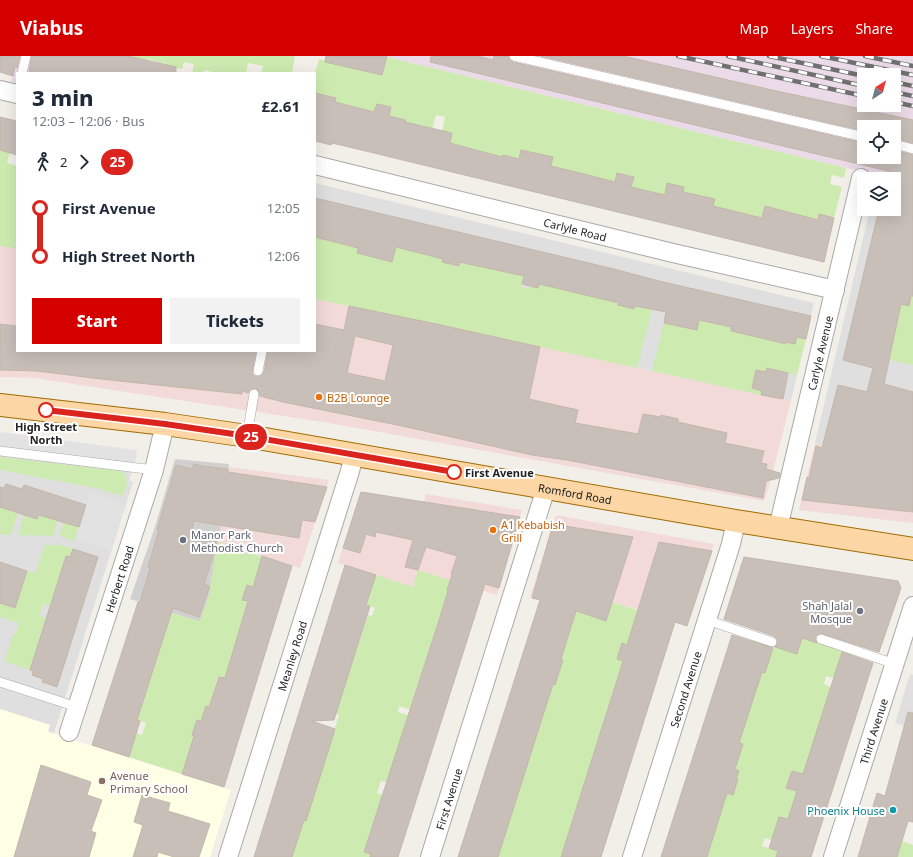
<!DOCTYPE html>
<html lang="en">
<head>
<meta charset="utf-8">
<style>
  :root { --surface:#fff; --page:#f2f2f3; --text:#1f2937; --muted:#747a83; --accent:#d40000 }
  body { margin:0; font-family:"Noto Sans",sans-serif; background:var(--page); color:var(--text); height:100vh; display:flex; flex-direction:column; font-size:15px; white-space:nowrap }
  * { box-sizing:border-box; margin:0 }
  p { font-size:13px; color:var(--muted) }
  .icon { flex:none; width:22px; height:22px; fill:none; stroke:currentColor; stroke-width:2; stroke-linecap:round; stroke-linejoin:round }
  .map { position:relative; flex:1; overflow:hidden }
  .drawer { position:absolute; left:16px; top:16px; width:300px; height:280px; display:flex; flex-direction:column; background:var(--surface); border-radius:0px; box-shadow:0 4px 16px #0002 }
  .drawer>* { flex:none }
  .badge { padding:0 8px; border-radius:13px; font-size:14px; line-height:26px }
  .needle { width:26px; rotate:36deg }
  .buttons { position:absolute; left:857px; top:12px; display:grid; gap:8px }
  .buttons a { display:grid; place-items:center; width:44px; height:44px; border-radius:0px; background:var(--surface); box-shadow:0 4px 16px #0002; font-size:20px }
  .map>.badge { position:absolute; translate:-50% -50%; box-shadow:0 0 0 2px #fff }
  .legs { display:flex; align-items:center; gap:6px; height:44px; padding:0 16px; font-size:13px }
  .legs p { margin-inline-start:auto }
  .summary { display:flex; align-items:center; justify-content:space-between; height:68px; padding:0 16px }
  h1 { font-size:22px; font-weight:800; line-height:30px }
  .action { display:flex; gap:8px; margin-top:auto; padding:8px 16px }
  .action a { flex:1; height:46px; border-radius:0px; background:var(--accent); color:#fff; font-size:16px; font-weight:800; line-height:46px; text-align:center }
  .action a+a { background:var(--page); color:var(--text) }
  ul { padding:0 16px; list-style:none }
  li { display:flex; align-items:center; gap:14px; height:48px; font-size:15px }
  li i { display:grid; place-items:center; width:6px; height:100%; margin:0 5px; background:currentColor }
  li i::after { content:''; width:10px; height:10px; margin:-5px; border:3px solid; border-radius:50%; background:var(--surface) }
  li p { margin-inline-start:auto }
  li:first-child i { background:linear-gradient(#0000 50%,currentColor 0) }
  li:last-child i { background:linear-gradient(currentColor 50%,#0000 0) }
  header { display:flex; align-items:center; gap:24px; box-sizing:border-box; height:56px; padding:0 20px; background:var(--accent); color:#fff }
  header strong { font-size:19px }
  nav { display:flex; gap:22px; margin-inline-start:auto; font-size:14px }
  .map>svg:first-child { display:block }
</style>
</head>
<body>
<header>
<strong>Viabus</strong>
<nav><a>Map</a><a>Layers</a><a>Share</a></nav>
</header>
<div class="map">
<svg width="913" height="801" viewBox="0 0 913 801">
  <rect width="100%" height="100%" fill="#f2efe9"/>
  <!-- residential -->
  <path fill="#e0dfdf" d="M879 119 913 128V414L894 407 815 387 870 153H894V123H878Z
    M315 127 814 247 791 345 441 269 315 243Z
    M0 399 132 416 129 425 133 426 54 677 47 675 50 669 0 653Z
    M910 618 913 619V673L895 667Z"/>
  <!-- commercial -->
  <path fill="#f2dad9" d="M0 190 17 193V295H315V243L441 269 791 345 768 434 764 445 323 366 34 322 0 321Z
    M815 387 894 407 913 414V467L799 454Z
    M229 411 329 424 300 512 217 486Z
    M364 436 424 446 426 438 522 454 497 539 418 515 413 531 338 507 360 438Z
    M556 459 714 488 687 570 613 546 606 565 530 541Z"/>
  <!-- industrial -->
  <path fill="#ebdbe8" fill-rule="evenodd" d="M18 0H34L29 17H17V28L11 26Z
    M383 0H913V128L846 112ZM864 19H894V49H864ZM864 71H894V101H864Z"/>
  <!-- education -->
  <path fill="#ffffe5" d="M0 653 50 669 48 676 231 734 210 801H0Z"/>
  <!-- religious -->
  <path fill="#d0d0d0" d="M175 403 229 408 226 438 209 539 200 566 130 543 154 474Z"/>
  <!-- grass -->
  <path fill="#cdebb0" d="M128 0H295L292 17H261L263 10 248 7 246 17H218L204 14 203 17H192L194 8 184 6 182 13 172 11 164 17 166 8 147 3 143 17Z
    M387 1 846 112 844 122 832 119 830 128 842 131 834 162 819 158 814 180 804 178 808 161 798 159 796 167 723 159 724 153 713 150 715 143 699 139 697 147 681 143 684 131 667 127 665 139 643 134 642 140 630 137 634 121 617 117 615 126 568 114 551 112 553 101 522 94 519 103 503 99 502 101 470 92 449 93 452 77 442 75 445 61 436 59 428 89 421 88 425 70 405 67 406 64 389 60 391 51 377 48 370 74 364 72 369 55 315 43V17L319 3 382 19Z
    M12 87 7 107 17 110V193L0 190V94L2 95Z
    M364 153 367 154 357 197 392 206 396 191 443 202 442 205 459 210V206L476 210 478 202 525 213 521 231 530 233V230L538 232 541 218 620 243 618 249 637 242 643 251 652 253 637 312 441 269 315 243V163L359 173Z
    M911 240H913V309L889 304 876 269 896 274 901 248Z
    M699 264 724 270 733 265 731 275 780 277 778 286 786 288V286L797 281 806 283 797 319 768 312 766 316 756 314 752 332 762 335 761 339 652 315 664 267 697 274Z
    M0 401 121 415 126 419 127 428 123 440 96 432 0 414Z
    M0 451 18 457 12 476 9 479 0 478Z
    M24 459 37 463 39 459 58 464 53 480 18 479Z
    M64 466 79 471 75 485 59 480Z
    M217 486 262 501 253 531 247 529 243 544 248 545 225 622 218 621 209 651 206 650 201 665 197 664 192 679 201 682 190 692 182 718 129 701 136 677 142 679 146 667 137 664 172 557 200 565 209 539Z
    M45 489H61L84 496 83 500 70 501 66 500 50 550 43 548 39 560 46 562 30 614 4 605 13 579H15L19 567 0 561V547L15 552 27 515 35 517Z
    M418 514 450 524 447 534 459 538 446 541 413 643 418 656 399 650 398 656 408 659 405 667 413 670 407 689 399 687C395 698 395 700 400 712L392 709 386 726 381 725 377 737 392 742 389 754 378 751 364 796 371 798 370 801H292L304 764H306L339 659 332 656 337 641 341 642 368 559 372 560 375 552 366 549 376 519 413 531Z
    M612 546 674 566 628 589 622 587 635 609 632 617 620 613 602 669 611 672 608 679 600 677 561 801H498L553 628H555L561 603 573 563 562 551 606 565Z
    M802 582 852 598 851 603 841 600 834 622 826 620 824 628 831 631 828 638 839 642 826 646 813 687 822 697 811 694 805 711 813 722 792 715 786 732 797 735 788 763 779 761 772 784 765 782 762 790 778 795 776 801H707L712 787 695 781 714 778 720 759 704 754 722 753 727 737 733 739 738 723 736 722 738 715 735 713 738 687 759 615 765 617 773 592 751 585 752 583 797 598Z
    M899 784 913 789V801H894Z"/>
  <!-- parking -->
  <path fill="#e2e2e2" d="M0 376 136 394 137 398 132 416 0 399Z
    M90 437 125 449 111 494 75 482Z"/>
  <!-- building -->
  <path fill="#c7bfb8" stroke="#c4b6ab" fill-rule="evenodd" d="M0 0H20L17 12 15 11 13 20 0 16Z
    M32 0H128L176 11V17H38L29 15Z
    M326 0H387L382 19 325 6Z
    M431 0H478L493 4 494 0H508L510 4 513 6 864 87V101H894V94L913 99V240H911L909 250 901 248 884 328 913 336V456L802 444 807 421 809 422 816 390 822 392 838 329 867 336 873 312 843 304 879 153H894V123H886L888 115 430 6Z
    M541 0H623L772 34 913 64V87L894 82V71H864V75Z
    M315 37 336 42 335 46 374 56 377 48 391 51 389 60 406 64 405 66 452 77 450 87 502 101 503 99 519 103 521 94 553 101 551 110 584 118 615 126 617 117 634 121 631 131 665 139 667 127 684 131 683 136 715 143 713 150 762 162 765 150 818 164 819 158 834 162 824 206 349 91 332 87 331 89 315 85Z
    M0 61 17 65V99L0 94Z
    M315 142 614 213 659 225 811 260 806 283 797 281 795 288 786 286V288L731 275V271L699 264 697 274 664 267 666 256 635 250 634 253 618 249 619 247 539 228 538 232 522 228 524 220 459 206V210L442 206 443 203 396 191 392 206 357 197 358 192 315 181Z
    M349 250 441 269 540 291 529 343 578 354 575 367 638 378 643 358 661 361V359L678 363V366L727 377 725 387 764 395 761 407 767 408 766 413 780 417 779 422 766 425 763 442 567 404 532 399 402 370 283 346 260 340 259 336 255 332 252 333 248 337 243 335 242 338 101 323 37 315 0 314V268L17 270V295H256L252 317 254 320 260 321 264 316 268 295H315V268L344 274ZM355 280 393 289 385 325 347 317Z
    M767 312 788 317 783 343 761 339 762 335 752 332 756 314 766 316Z
    M194 408 202 410 228 413V416L327 431 315 466 302 464 299 482 194 465 191 478 217 486 204 529 210 530 199 561 173 552 137 664 140 665 129 701 92 689 138 546H140L150 512 148 511 159 474H157L176 409 192 413Z
    M6 428 22 433 24 429 86 449 79 471 39 459 37 463 0 451V431L4 432Z
    M361 436 520 461 499 532 485 528 398 801H370L371 798 364 796 439 564 448 535 447 534 452 519 451 518 457 500 426 491 418 514 405 511 413 484 376 476 375 481 366 478 360 497 343 492Z
    M553 468 633 481 606 565 576 555 561 603 563 604 555 629 553 628 498 801H458L540 544 532 542Z
    M659 486 712 495 687 570 675 566 601 801H561L623 605 617 603 622 587 627 589Z
    M73 493 98 501 57 631 42 626 43 623 32 619 33 615 30 614 66 500 70 501Z
    M262 500 292 510 224 731 182 718 194 680 192 679 197 664 201 665 206 650 209 651 219 621 225 622 248 545 242 544 247 529 253 531Z
    M744 501 898 525 901 532 879 596 820 577 815 581 817 587 802 582 797 598 775 591 778 585 774 580 724 563Z
    M0 506 27 515 15 552 0 547Z
    M345 509 376 519 366 549 370 550 334 664 312 665 335 673 333 680 306 765 304 764 292 801H254Z
    M732 579 773 592 765 617 762 616 739 687 743 688 735 713 739 715 736 722 738 723 733 739 727 737 707 801H661Z
    M842 596 873 607 811 801H776L778 795 769 792 779 761 788 763 797 735 786 732 789 723 792 715 803 718Z
    M908 656 913 657V766L908 765 897 801H858L877 737 885 740Z
    M41 709 91 726 87 739 102 744 91 775 96 777 89 801H14Z
    M142 739 170 747 168 755 210 768 199 801H174L158 796 157 801H133L143 769 134 766Z"/>
  <g fill="none" stroke-linecap="round" stroke-linejoin="round">
    <!-- service casing -->
    <g stroke="#a9a9a9" stroke-width="10">
      <path id="service" d="M514 0 864 81
        M22 17 26 0
        M894 88 913 93
        M258 315 262 295
        M247 380 254 338
        M0 395 154 414
        M707 564 772 586
        M821 583 895 608
        M0 626 77 651"/>
    </g>
    <!-- minor casing -->
    <g stroke="#a9a9a9" stroke-width="20">
      <g id="minor">
        <path d="M0 34 17 38"/>
        <path id="s1" d="M315 109 673 197 835 234"/>
        <path id="s2" d="M778 472 861 122"/>
        <path id="s3" d="M69 676 154 414 165 368"/>
        <path id="s4" d="M228 801 350 415 354 399"/>
        <path id="s5" d="M430 801 546 432"/>
        <path id="s6" d="M632 801 731 488 736 465"/>
        <path id="s7" d="M833 801 913 550"/>
      </g>
    </g>
    <!-- primary casing -->
    <g stroke="#a06b00" stroke-width="24">
      <g id="primary">
        <path id="s8" d="M0 349 165 368 247 380 736 465 913 493"/>
      </g>
    </g>
    <!-- service -->
    <use href="#service" stroke="#fff" stroke-width="9"/>
    <!-- minor -->
    <use href="#minor" stroke="#fff" stroke-width="18"/>
    <!-- primary -->
    <use href="#primary" stroke="#fcd6a4" stroke-width="22"/>
    <!-- rail casing -->
    <g stroke="#707070" stroke-width="4.5">
      <path id="rail" d="M678 0 864 40
        M728 0 864 30
        M769 0 864 20
        M821 0 913 19
        M865 0 913 10
        M894 26 913 30
        M894 36 913 40
        M894 46 913 50"/>
    </g>
    <!-- rail -->
    <use href="#rail" stroke="#fff" stroke-width="3" stroke-dasharray="9" stroke-linecap="butt"/>
  </g>
  <g fill="none" stroke-linecap="round" stroke-linejoin="round">
    <!-- line-1 casing -->
    <g stroke="#fff" stroke-width="9">
      <path id="line-1" d="M46 354 165 368 247 380 454 416"/>
    </g>
    <!-- line-1 -->
    <use href="#line-1" stroke="#dc241f" stroke-width="6"/>
  </g>
  <!-- markers -->
  <g fill="#e8710a" stroke="#fff" stroke-width="1.5">
    <circle cx="319" cy="341" r="4"/>
    <circle cx="493" cy="474" r="4"/>
  </g>
  <g fill="#fff" stroke="#dc241f" stroke-width="2">
    <circle cx="46" cy="354" r="7"/>
    <circle cx="454" cy="416" r="7"/>
  </g>
  <g fill="#6b7280" stroke="#fff" stroke-width="1.5">
    <circle cx="183" cy="484" r="4"/>
    <circle cx="860" cy="555" r="4"/>
  </g>
  <circle fill="#8d6e63" stroke="#fff" stroke-width="1.5" cx="102" cy="725" r="4"/>
  <circle fill="#0f9aa8" stroke="#fff" stroke-width="1.5" cx="893" cy="754" r="4"/>
  <g text-anchor="middle" dominant-baseline="central" stroke-width="4" stroke-linejoin="round" paint-order="stroke">
    <!-- street labels -->
    <g font-size="11" fill="#222" stroke="#fff">
      <text stroke="none"><textPath href="#s1" startOffset="268">Carlyle Road</textPath></text>
      <text stroke="none"><textPath href="#s2" startOffset="180">Carlyle Avenue</textPath></text>
      <text stroke="none"><textPath href="#s8" startOffset="582">Romford Road</textPath></text>
      <text stroke="none"><textPath href="#s3" startOffset="161">Herbert Road</textPath></text>
      <text stroke="none"><textPath href="#s4" startOffset="211">Meanley Road</textPath></text>
      <text stroke="none"><textPath href="#s6" startOffset="176">Second Avenue</textPath></text>
      <text stroke="none"><textPath href="#s7" startOffset="132">Third Avenue</textPath></text>
      <text stroke="none"><textPath href="#s5" startOffset="61">First Avenue</textPath></text>
    </g>
    <!-- food labels -->
    <g font-size="11" fill="#c56008" stroke="#fff" text-anchor="start">
      <text x="327" y="341">B2B Lounge</text>
      <text x="501" y="468">A1 Kebabish<tspan x="501" dy="13">Grill</tspan></text>
    </g>
    <!-- stop labels -->
    <g font-size="11" font-weight="bold" fill="#222" stroke="#fff">
      <text x="46" y="370">High Street<tspan x="46" dy="13">North</tspan></text>
      <text x="465" y="416" text-anchor="start">First Avenue</text>
    </g>
    <!-- worship labels -->
    <g font-size="11" fill="#5b616d" stroke="#fff" text-anchor="start">
      <text x="191" y="478">Manor Park<tspan x="191" dy="13">Methodist Church</tspan></text>
      <text x="852" y="549" text-anchor="end">Shah Jalal<tspan x="852" dy="13">Mosque</tspan></text>
    </g>
    <!-- education labels -->
    <g font-size="11" fill="#785e54" stroke="#fff" text-anchor="start">
      <text x="110" y="719">Avenue<tspan x="110" dy="13">Primary School</tspan></text>
    </g>
    <!-- culture labels -->
    <g font-size="11" fill="#0d838f" stroke="#fff" text-anchor="end">
      <text x="885" y="754">Phoenix House</text>
    </g>
  </g>
</svg>
<div class="buttons">
<a><svg class="needle" viewBox="-14 -14 28 28"><path d="M0-13l5 13h-10z" fill="#e53935"/><path d="M0 13l5-13h-10z" fill="#747a83"/></svg></a>
<a><svg class="icon" aria-label="locate" viewBox="0 0 24 24"><circle cx="12" cy="12" r="6"/><path d="M12 2v4M12 18v4M2 12h4M18 12h4"/></svg></a>
<a><svg class="icon" aria-label="layers" viewBox="0 0 24 24"><path d="M12 4l9 5-9 5-9-5zM3 14l9 5 9-5"/></svg></a>
</div>
<b class="badge" style="left:251px;top:381px;background:#dc241f;color:#fff">25</b>
<section class="drawer">
<div class="summary"><div><h1>3 min</h1><p>12:03 – 12:06 · Bus</p></div><b>£2.61</b></div>
<div class="legs"><svg class="icon" aria-label="walk" viewBox="0 0 24 24"><circle cx="13" cy="4" r="2"/><path d="M13 8l-2 6 4 7M11 14l-3 7M7 12l3-4h3l4 4"/></svg>2<svg class="icon" aria-label="forward" viewBox="0 0 24 24"><path d="M9 5l7 7-7 7"/></svg><b class="badge" style="background:#dc241f;color:#fff">25</b></div>
<ul>
<li><i style="color:#dc241f"></i><b>First Avenue</b><p>12:05</p></li>
<li><i style="color:#dc241f"></i><b>High Street North</b><p>12:06</p></li>
</ul>
<div class="action"><a>Start</a><a>Tickets</a></div>
</section>
</div>
</body>
</html>
